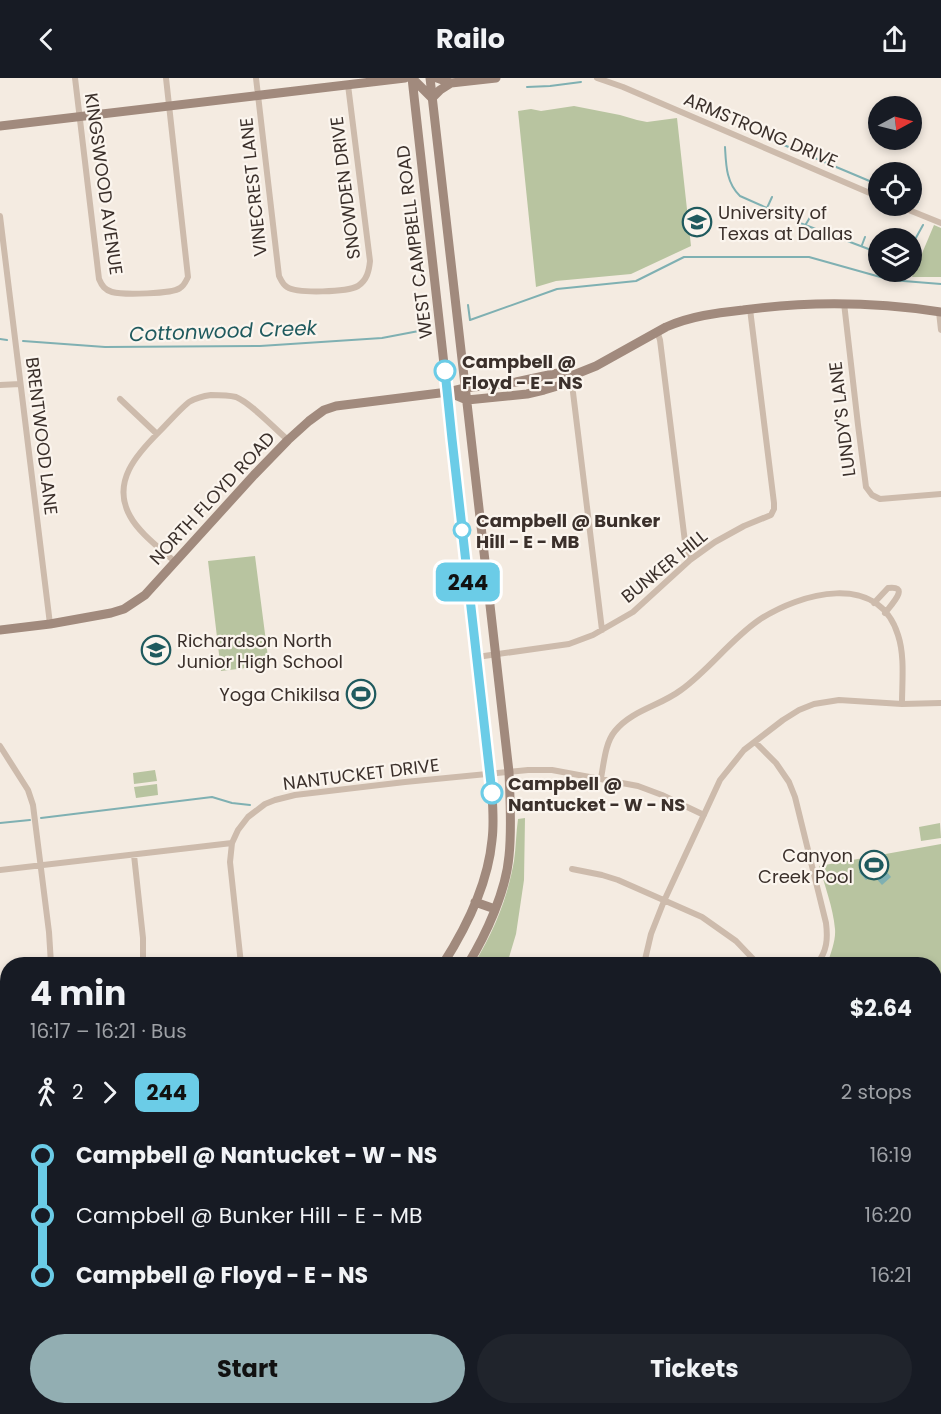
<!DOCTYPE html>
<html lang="en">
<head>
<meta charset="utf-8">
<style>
  :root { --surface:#171b24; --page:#20242c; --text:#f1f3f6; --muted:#9ea1a6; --accent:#92aeb2 }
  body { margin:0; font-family:Poppins,sans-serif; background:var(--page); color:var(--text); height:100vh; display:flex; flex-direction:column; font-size:22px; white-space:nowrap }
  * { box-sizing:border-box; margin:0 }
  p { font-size:20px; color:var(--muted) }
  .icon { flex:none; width:33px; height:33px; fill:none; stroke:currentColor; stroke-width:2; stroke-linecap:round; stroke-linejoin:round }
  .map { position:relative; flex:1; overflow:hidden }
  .side { position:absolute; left:0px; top:879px; width:942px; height:458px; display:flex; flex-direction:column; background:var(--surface); border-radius:24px 24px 0 0; box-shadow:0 3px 9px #0003 }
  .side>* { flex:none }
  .badge { padding:0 12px; border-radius:9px; font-size:21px; line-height:39px }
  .needle { width:39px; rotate:83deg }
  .controls { position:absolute; left:868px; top:18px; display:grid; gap:12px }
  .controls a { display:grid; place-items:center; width:54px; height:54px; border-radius:50%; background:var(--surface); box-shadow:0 3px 9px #0003; font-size:30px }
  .map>.badge { position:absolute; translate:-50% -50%; box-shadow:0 0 0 3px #fff }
  .legs { display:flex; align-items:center; gap:9px; height:66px; padding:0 30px; font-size:20px }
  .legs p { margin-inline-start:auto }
  .summary { display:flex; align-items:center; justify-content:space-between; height:102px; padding:0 30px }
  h1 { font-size:33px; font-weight:700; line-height:45px }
  .action { display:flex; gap:12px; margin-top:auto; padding:12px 30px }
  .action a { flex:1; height:69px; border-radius:36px; background:var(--accent); color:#111; font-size:24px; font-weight:700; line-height:69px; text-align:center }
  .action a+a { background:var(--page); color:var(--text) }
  ul { padding:0 30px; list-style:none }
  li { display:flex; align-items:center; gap:21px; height:60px; font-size:22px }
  li i { display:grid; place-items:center; width:9px; height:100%; margin:0 8px; background:currentColor }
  li i::after { content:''; width:15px; height:15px; margin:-8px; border:4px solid; border-radius:50%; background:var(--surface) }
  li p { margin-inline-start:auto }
  li:first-child i { background:linear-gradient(#0000 50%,currentColor 0) }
  li:last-child i { background:linear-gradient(currentColor 50%,#0000 0) }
  header { display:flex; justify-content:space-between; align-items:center; height:78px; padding:0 30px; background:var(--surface); font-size:27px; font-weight:700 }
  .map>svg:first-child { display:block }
</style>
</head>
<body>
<header><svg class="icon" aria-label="back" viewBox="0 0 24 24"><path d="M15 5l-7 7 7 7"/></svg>Railo<svg class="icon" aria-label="share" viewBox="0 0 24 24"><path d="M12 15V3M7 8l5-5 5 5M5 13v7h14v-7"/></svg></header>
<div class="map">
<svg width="941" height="1336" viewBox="0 0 941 1336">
  <rect width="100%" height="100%" fill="#f4ebe1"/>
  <!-- green -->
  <path fill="#b8c4a0" d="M574 28 620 37 637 42 647 44 677 40 691 168 631 196 556 203 536 209 518 33 531 31 541 33Z
    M934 147 941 150V199H912Z
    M255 478 269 587 221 593 208 483Z
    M155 692 157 703 134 706 133 695Z
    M157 706 158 717 136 720 134 709Z
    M525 740 524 802 516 856 507 886H474C494 853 507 822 514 783 516 769 516 755 518 741Z
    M940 745 941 760 921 763 919 749Z
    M941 766V915L935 914 934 886H829L828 884C831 874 836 862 835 851 833 830 825 808 819 788Z"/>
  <!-- water -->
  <path fill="#7fb0b2" d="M875 780 891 799 882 807 873 797 866 802 859 794Z"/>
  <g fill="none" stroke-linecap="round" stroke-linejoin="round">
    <!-- stream -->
    <path stroke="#7fb0b2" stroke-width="2" d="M527 9 550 8 581 4
      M772 62 879 107
      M725 69C726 86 726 105 740 118L785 138
      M912 121 918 124
      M767 130 772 119
      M800 145 879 175
      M806 146 812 136
      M862 167 865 159
      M912 167 923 147
      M468 227 470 242 557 211 636 203 684 179H809L891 202 941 206
      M0 261 7 262
      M23 263 105 269 260 268 382 260 424 252
      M41 740 212 719 232 725 250 727
      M0 745 30 742"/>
    <!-- street -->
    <path stroke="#cdbbac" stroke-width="6" d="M75 0 99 201C102 208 105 212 112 214 123 217 172 216 180 210 184 208 186 203 188 199L166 0
      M256 0 279 198C281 202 283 207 287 209 298 216 347 214 358 208 367 202 369 193 370 183L348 7
      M597 0 623 9 879 119
      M899 128 941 145
      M0 138 50 546
      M844 225 858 347 866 409 872 417 880 421 941 416
      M939 234 941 252
      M657 253 660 262 686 472 690 482
      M571 298 602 552
      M0 307 20 306
      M120 321 157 356
      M175 484C161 471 139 455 130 438 111 404 137 376 159 354 169 344 178 333 189 324 196 320 203 318 211 317 219 317 228 317 236 319 251 325 275 351 288 362
      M874 525 888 510C911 507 891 527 885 535
      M477 579 569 566 593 557 633 534 690 482 715 464 744 448 771 437 774 431V425L750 231
      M755 664 776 685 789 704 795 719 826 845C828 861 827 873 817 886
      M0 668 28 712 33 727 49 854 51 886
      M601 700C604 685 605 665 615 653 632 632 660 628 681 612 709 592 730 562 759 542 800 515 878 493 898 557 905 578 902 604 902 626
      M134 777 143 860V886
      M572 791 602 797 618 802 702 839 736 863 758 886
      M0 792 232 765
      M241 886 230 784 232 765 238 752 248 739 265 726 275 722 295 717 405 704 528 692H552L638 708 662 717 704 737
      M644 886 651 856 664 823 720 702 744 672 783 642 799 632 814 626 839 622 902 626 941 625
      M934 964 941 965
      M934 1071 941 1079
      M0 1087 8 1060
      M934 1100 941 1095
      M0 1256 8 1318
      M934 1306 941 1292
      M9 1329 10 1336
      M918 1329 941 1334
      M100 1336 101 1329
      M188 1336 190 1329
      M646 1336 649 1329
      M885 1336 896 1331 911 1329"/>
    <!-- secondary -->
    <path stroke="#a18a7d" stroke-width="9" d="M412 0 492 716C493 731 494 747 492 762 488 806 466 850 443 886
      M412 0 432 20
      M430 0 509 694C510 722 512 750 509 778 506 813 486 857 468 886
      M437 0 451 5 496 0
      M432 20 440 12 451 5
      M0 48 405 0
      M448 314 467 322 527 316 544 312 561 307 571 298 596 288 666 249C691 238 716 235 743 232 809 223 875 224 941 234
      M0 552 50 546 111 535 124 531 145 517 254 397 288 362 309 343 324 332 336 328 448 314 465 310 516 304 558 295 571 298
      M475 824 495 831
      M0 1319H8
      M760 1329 765 1336
      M775 1329 781 1336
      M285 1336V1329
      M302 1336V1329"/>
    <!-- rail casing -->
    <g stroke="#3b302b" stroke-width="4.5">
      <path id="rail" d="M934 1197 941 1191
        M777 1336 787 1329"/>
    </g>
    <!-- rail -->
    <use href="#rail" stroke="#fbf5ee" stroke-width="2" stroke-dasharray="7" stroke-linecap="butt"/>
  </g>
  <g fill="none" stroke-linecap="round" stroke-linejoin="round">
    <!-- line-1 casing -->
    <g stroke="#fff" stroke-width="14">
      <path id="line-1" d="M445 293 452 361 492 715"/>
    </g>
    <!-- line-1 -->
    <use href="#line-1" stroke="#6bcce7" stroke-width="9"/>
  </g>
  <!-- icons -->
  <defs>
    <g id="university-ring" transform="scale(1.5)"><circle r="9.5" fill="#fbf5ee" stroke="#1f5a5e" stroke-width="1.5"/><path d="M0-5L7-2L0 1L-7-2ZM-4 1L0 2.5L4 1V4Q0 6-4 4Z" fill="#1f5a5e"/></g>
    <g id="school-ring" transform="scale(1.5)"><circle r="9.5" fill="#fbf5ee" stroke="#1f5a5e" stroke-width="1.5"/><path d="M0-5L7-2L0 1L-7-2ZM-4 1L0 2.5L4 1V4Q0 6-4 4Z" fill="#1f5a5e"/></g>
    <g id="stadium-ring" transform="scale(1.5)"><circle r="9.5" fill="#fbf5ee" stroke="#1f5a5e" stroke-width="1.5"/><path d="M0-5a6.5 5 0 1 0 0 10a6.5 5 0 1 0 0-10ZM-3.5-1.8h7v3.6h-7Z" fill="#1f5a5e"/></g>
  </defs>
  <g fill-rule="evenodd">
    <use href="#university-ring" x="697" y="144"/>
    <use href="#school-ring" x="156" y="572"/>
    <use href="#stadium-ring" x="361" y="616"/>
    <use href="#stadium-ring" x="874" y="787"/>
  </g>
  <!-- markers -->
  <g fill="#fff" stroke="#6bcce7" stroke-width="3">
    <circle cx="445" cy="293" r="10"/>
    <circle cx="462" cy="452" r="8"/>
    <circle cx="492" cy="715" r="10"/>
  </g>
  <g text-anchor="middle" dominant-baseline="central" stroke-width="4.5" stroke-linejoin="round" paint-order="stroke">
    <!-- street labels -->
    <g font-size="18" fill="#3b302b" stroke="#fbf5ee">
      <text transform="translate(761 52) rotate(23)">ARMSTRONG DRIVE</text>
      <text transform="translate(104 106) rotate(82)">KINGSWOOD AVENUE</text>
      <text transform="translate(253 109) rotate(-96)">VINECREST LANE</text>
      <text transform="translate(345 110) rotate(-97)">SNOWDEN DRIVE</text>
      <text transform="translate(414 164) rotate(-97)">WEST CAMPBELL ROAD</text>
      <text transform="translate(842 341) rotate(-97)">LUNDY'S LANE</text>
      <text transform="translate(42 358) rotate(83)">BRENTWOOD LANE</text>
      <text transform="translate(212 420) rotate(-47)">NORTH FLOYD ROAD</text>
      <text transform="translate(664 488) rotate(-39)">BUNKER HILL</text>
      <text transform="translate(361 696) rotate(-7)">NANTUCKET DRIVE</text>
    </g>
    <!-- poi labels -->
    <g font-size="18" fill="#3b302b" stroke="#fbf5ee" text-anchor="start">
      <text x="718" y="134">University of<tspan x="718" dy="21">Texas at Dallas</tspan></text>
      <text x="177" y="562">Richardson North<tspan x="177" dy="21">Junior High School</tspan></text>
      <text x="340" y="616" text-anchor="end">Yoga Chikilsa</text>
      <text x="853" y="777" text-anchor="end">Canyon<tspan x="853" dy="21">Creek Pool</tspan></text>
    </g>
    <!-- stop labels -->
    <g font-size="18" font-weight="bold" fill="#3b302b" stroke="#fbf5ee" text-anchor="start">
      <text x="462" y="283">Campbell @<tspan x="462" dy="21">Floyd - E - NS</tspan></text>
      <text x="476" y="442">Campbell @ Bunker<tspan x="476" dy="21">Hill - E - MB</tspan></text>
      <text x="508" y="705">Campbell @<tspan x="508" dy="21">Nantucket - W - NS</tspan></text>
    </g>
    <!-- water labels -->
    <g font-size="20" font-style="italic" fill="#1f5a5e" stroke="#fbf5ee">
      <text transform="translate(223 253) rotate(-2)">Cottonwood Creek</text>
    </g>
  </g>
</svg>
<div class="controls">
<a><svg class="needle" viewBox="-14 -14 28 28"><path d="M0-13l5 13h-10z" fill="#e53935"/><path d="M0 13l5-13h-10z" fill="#9ea1a6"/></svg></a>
<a><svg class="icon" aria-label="locate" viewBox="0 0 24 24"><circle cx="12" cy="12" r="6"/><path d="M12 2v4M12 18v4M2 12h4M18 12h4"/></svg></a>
<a><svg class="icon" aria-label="layers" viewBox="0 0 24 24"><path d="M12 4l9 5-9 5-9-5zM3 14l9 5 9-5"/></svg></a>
</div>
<b class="badge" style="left:468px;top:504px;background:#6bcce7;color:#111">244</b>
<section class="side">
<div class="summary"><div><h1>4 min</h1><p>16:17 – 16:21 · Bus</p></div><b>$2.64</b></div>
<div class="legs"><svg class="icon" aria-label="walk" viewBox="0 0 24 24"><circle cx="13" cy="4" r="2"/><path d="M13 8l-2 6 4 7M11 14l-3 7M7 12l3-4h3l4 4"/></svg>2<svg class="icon" aria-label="forward" viewBox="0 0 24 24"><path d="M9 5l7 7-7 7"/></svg><b class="badge" style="background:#6bcce7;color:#111">244</b><p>2 stops</p></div>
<ul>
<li><i style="color:#6bcce7"></i><b>Campbell @ Nantucket - W - NS</b><p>16:19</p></li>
<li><i style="color:#6bcce7"></i><span>Campbell @ Bunker Hill - E - MB</span><p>16:20</p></li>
<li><i style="color:#6bcce7"></i><b>Campbell @ Floyd - E - NS</b><p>16:21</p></li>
</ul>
<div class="action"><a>Start</a><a>Tickets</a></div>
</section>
</div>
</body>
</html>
